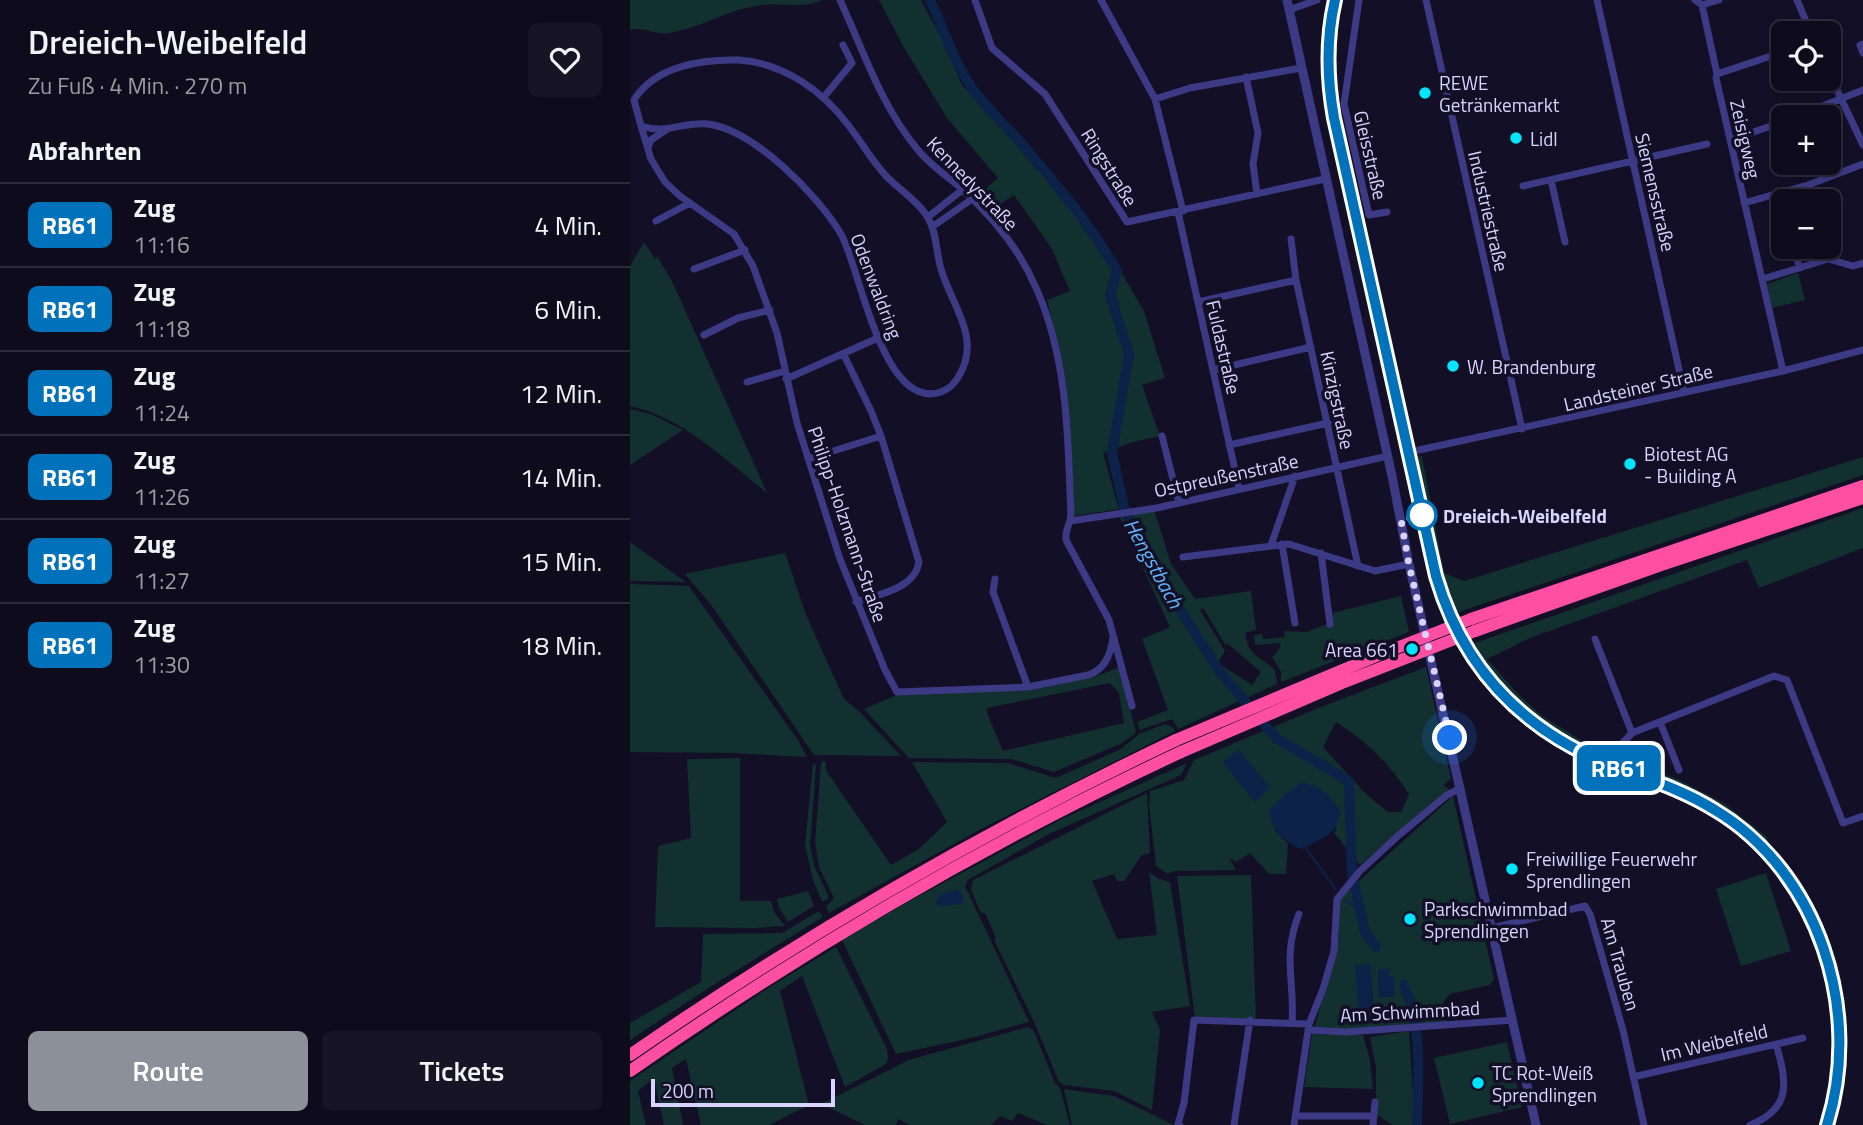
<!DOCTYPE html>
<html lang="de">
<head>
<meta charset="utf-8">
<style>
  :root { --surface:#0e0b1c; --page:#171425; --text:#f1f3f6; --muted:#9b9ba3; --line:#2e2b3b; --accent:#8c9099 }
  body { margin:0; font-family:"Titillium Web",sans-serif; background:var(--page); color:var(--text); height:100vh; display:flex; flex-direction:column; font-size:26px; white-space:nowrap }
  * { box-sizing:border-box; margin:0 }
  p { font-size:23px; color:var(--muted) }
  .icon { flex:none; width:38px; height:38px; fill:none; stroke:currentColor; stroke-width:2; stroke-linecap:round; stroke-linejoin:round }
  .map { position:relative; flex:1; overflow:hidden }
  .drawer { display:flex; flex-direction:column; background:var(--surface); width:630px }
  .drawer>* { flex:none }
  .badge { padding:0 14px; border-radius:10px; font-size:24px; line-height:46px }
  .buttons { position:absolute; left:1141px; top:21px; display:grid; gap:14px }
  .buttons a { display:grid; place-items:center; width:70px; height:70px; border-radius:10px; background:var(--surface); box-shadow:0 4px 10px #0003,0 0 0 2px var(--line); font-size:35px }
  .scale { position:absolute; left:21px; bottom:18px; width:184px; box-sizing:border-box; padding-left:7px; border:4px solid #d9d4ff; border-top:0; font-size:19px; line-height:24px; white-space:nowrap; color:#d9d4ff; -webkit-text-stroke:5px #130f26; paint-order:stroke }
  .you { position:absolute; width:35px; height:35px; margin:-18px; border:5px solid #fff; border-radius:50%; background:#1a73e8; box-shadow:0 0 0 10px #1a73e833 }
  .map>.badge { position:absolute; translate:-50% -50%; box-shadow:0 0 0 4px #fff }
  h2 { padding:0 28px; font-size:26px; line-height:63px }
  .round { display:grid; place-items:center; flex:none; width:74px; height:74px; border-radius:10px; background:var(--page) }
  .summary { display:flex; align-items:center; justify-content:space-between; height:119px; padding:0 28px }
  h1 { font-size:33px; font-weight:600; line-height:52px }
  .cta { display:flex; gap:14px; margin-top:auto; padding:14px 28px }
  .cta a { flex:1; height:80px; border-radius:10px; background:var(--accent); color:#fff; font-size:28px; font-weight:600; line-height:80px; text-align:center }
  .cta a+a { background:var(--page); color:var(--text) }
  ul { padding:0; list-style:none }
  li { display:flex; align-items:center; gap:21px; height:84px; padding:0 28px; border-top:2px solid var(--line) }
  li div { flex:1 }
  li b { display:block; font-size:26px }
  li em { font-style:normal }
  li .badge { min-width:77px; font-weight:700; text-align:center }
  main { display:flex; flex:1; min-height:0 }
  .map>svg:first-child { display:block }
</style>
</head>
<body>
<main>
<section class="drawer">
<div class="summary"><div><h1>Dreieich-Weibelfeld</h1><p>Zu Fuß · 4 Min. · 270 m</p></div><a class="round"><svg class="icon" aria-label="heart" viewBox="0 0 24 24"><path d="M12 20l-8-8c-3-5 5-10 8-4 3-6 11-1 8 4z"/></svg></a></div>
<h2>Abfahrten</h2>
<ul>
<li><span class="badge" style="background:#0072bc;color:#fff">RB61</span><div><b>Zug</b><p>11:16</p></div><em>4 Min.</em></li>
<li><span class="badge" style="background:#0072bc;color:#fff">RB61</span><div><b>Zug</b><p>11:18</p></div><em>6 Min.</em></li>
<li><span class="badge" style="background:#0072bc;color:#fff">RB61</span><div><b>Zug</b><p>11:24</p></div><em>12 Min.</em></li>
<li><span class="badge" style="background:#0072bc;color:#fff">RB61</span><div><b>Zug</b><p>11:26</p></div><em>14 Min.</em></li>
<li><span class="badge" style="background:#0072bc;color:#fff">RB61</span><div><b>Zug</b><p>11:27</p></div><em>15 Min.</em></li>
<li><span class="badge" style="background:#0072bc;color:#fff">RB61</span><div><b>Zug</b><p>11:30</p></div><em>18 Min.</em></li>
</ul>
<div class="cta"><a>Route</a><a>Tickets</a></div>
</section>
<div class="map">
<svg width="1233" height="1125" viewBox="0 0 1233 1125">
  <rect width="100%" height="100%" fill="#130f26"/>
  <!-- green -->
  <path fill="#12302f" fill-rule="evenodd" d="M0 0H192C173 9 153 3 133 5 100 8 70 29 38 33 24 35 13 26 0 30Z
    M249 0H291L315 45 332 85 370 125 409 172 414 166 415 168 471 238 514 311 535 378 512 385 530 436 503 442 473 453 489 509 443 516C441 439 437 375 417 300L440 291 422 249 384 195 359 212 345 198 368 178 317 118 273 46Z
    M14 242 26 260 27 256 42 281 137 493C94 459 54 418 0 406V266Z
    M1168 273 1175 300 1142 308 1137 284Z
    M0 409 21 414 53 430 0 465Z
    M792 456 814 573 834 581 1233 457V475L823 614 810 580 784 457Z
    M1233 508V548L1129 588 1117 560 900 638 857 659 888 694 912 716 969 751 1047 779 1094 803 1138 838 1132 841C1117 829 1102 814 1086 805 1046 783 1003 772 962 753 913 728 868 692 839 645Z
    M524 510 541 564 565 599 621 591 626 630 615 633C619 657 629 655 645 670L647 684 548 729 542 719 510 730 507 722 538 710 512 639 540 627 489 516ZM573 608 595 644 599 645 631 672 622 685 588 663 595 651 570 610Z
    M0 542 56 582 0 581Z
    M155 553 176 615 214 699 229 711 271 756 184 755 82 606 55 574Z
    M0 584 59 586 168 740 177 757 101 753 0 752Z
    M771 596 779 632 651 682V672L642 657 648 651 651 643 625 645 624 635 632 634 633 639 655 637 654 631 676 632 703 622 702 613Z
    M490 667 506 733 490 744 424 772 381 759 279 758 234 709 267 695 402 690 467 676ZM480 683 489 693 494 723 373 751 357 713V708Z
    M796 667 821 779 813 785 819 789 730 865 704 833 707 827 644 829 658 844 656 874H639L620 853 607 862 599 858 606 870 544 871 538 874 526 866 519 805 520 791 554 780 564 760 688 708ZM706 722C738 743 758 762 779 794L771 812H758L736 794 693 747Z
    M535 724 543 727 545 731 351 829 199 913 196 907 204 898 189 867 185 843 191 762 195 761 197 772 261 865 289 849 317 822 282 762 378 763 426 778 491 749 509 734Z
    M110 758V901H141L144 912 155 926 123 928 25 927 28 846 61 838 57 759Z
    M557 763 551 775 419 834 338 880 335 886 399 1022 341 1038 266 1054 212 940 274 904 432 819Z
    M183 764 186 765 180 847 185 868 198 895V899L192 902 183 880 175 845Z
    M517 793 520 853 512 855 494 881H487L484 874 462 881 487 939 527 935 519 872 529 879 540 882 560 1006 522 1012 530 1030 522 1110 484 1091 434 1085 429 1082 405 1024 364 940 366 938 355 913H351L341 890 343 880Z
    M823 796 864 979 860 985 820 994 813 1003 817 1022 724 1029H684L709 938 708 900Z
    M1136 873 1161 951 1111 966 1086 889Z
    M621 875 626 1020 565 1018 547 876Z
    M178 891 184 906 158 922 148 906 147 899Z
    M189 911 193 917 80 987 0 1040V1023L71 982 73 934 152 933Z
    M206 947 257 1049 258 1059 256 1064 215 1087 172 976 150 991 179 1105 139 1125H71L56 1059 42 1068 53 1125H34L24 1078 8 1091 16 1125H0V1081L138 988Z
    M398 1027 404 1031 425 1083 430 1088 440 1125H417L388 1113 382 1121 370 1116 361 1125H280L268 1119 266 1125H235L191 1104 279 1060Z
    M779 1031 785 1125H763L746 1114V1067L740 1037Z
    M682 1034 733 1035 740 1060 743 1089 674 1087Z
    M877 1042 892 1107 820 1124 804 1058Z
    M434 1089 484 1096 544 1125H442Z"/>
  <!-- water -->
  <path fill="#0c2248" d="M609 750 640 787 625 802 593 763 603 753Z
    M672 782C694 789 700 793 711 814 704 838 692 837 672 849 652 842 645 831 638 812L654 795Z
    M326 889 331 892 334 899 331 904 309 906 306 902 308 896Z
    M741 964 744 1010 728 1011 725 965Z
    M759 969V976H764L765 997H749L748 970Z"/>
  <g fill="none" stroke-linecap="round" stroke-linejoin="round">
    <!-- stream -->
    <path stroke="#0c2248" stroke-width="2" d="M675 847 706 890
      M714 900 731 909"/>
    <!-- river -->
    <path stroke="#0c2248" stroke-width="10" d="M300 0C314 30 327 70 348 96 361 112 377 127 391 143 425 183 461 225 487 271L480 295 499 354 482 453 494 507 520 563 590 672 646 738 719 781 722 873 735 932 746 947
      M774 985C793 1029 788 1078 787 1125"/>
    <!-- minor -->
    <path stroke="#3d3a85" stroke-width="7" d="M210 0C234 52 251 106 288 150 300 165 317 176 332 189 363 217 391 252 407 290 435 354 438 426 440 494 440 501 442 513 440 520 438 528 435 531 436 540L479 620 502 706
      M345 0 362 48 415 94 497 222 695 179
      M471 0 525 99 553 211
      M729 0 714 104 739 215 757 212
      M796 0 892 429
      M967 0 1054 392
      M1065 0 1072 5 1087 74 1086 78 1153 371
      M1167 0 1181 33
      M1072 5 1089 0
      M659 10 687 0
      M1233 44 1230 45 1233 53
      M109 60C153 63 192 90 219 126 232 143 242 161 257 177 270 190 289 202 298 218 307 232 306 253 311 269 321 304 351 337 330 374 326 382 320 389 311 392 252 412 230 267 211 234 188 195 124 130 78 124 52 121 39 135 11 126L4 100C25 66 72 59 109 60Z
      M1199 73 1233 145
      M1087 74 1153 52
      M616 77 628 133 623 164 627 194
      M193 98 222 63 213 45
      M525 99 560 88 671 68
      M1165 117 1233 90
      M11 126 21 159 35 182 50 196 104 234 123 266 147 333 167 423 210 559 255 670 267 692 398 687 458 675C475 670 481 654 483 637
      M1100 140 1153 122
      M18 148 21 140 36 130
      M921 180 935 242
      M893 186 1077 144
      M1147 195 1153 214
      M1114 203 1178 185 1233 164
      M548 212 609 488
      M298 217 332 190
      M26 221 60 203
      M302 227 342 199
      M661 239 666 280 728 566
      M1163 247 1170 268
      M64 269 115 250
      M1133 279 1198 259 1223 266 1233 263
      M568 302 666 280
      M74 335 108 318 140 310
      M214 355 241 411 251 436 289 562C285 589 249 594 226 602
      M583 370 681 347
      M156 379 248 338
      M117 382 155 371
      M532 436 549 503
      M599 445 698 423
      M789 450 1153 371 1233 350
      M178 459 251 436
      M440 521 527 508 758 456
      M652 544 665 623
      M641 545 665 476
      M691 553 700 624
      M553 557 659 544 745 571 779 564
      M365 579 363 592 398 687
      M965 639 1002 733
      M1030 722 1049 770
      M988 748 1002 733 1144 676 1157 680 1213 823 1233 816
      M862 928 955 906 960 914 993 1030 1014 1125
      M662 1023C665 981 652 956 669 914
      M678 1030 717 1032 883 1020
      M1003 1077 1173 1038
      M666 1116H744
      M550 1125 548 1124 554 1103 564 1020 679 1024
      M604 1125 620 1020
      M664 1125 679 1024 693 989 704 951 707 899 730 871 769 835 817 795 831 788
      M743 1125 745 1102
      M1120 1125C1162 1109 1157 1082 1146 1044"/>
    <!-- tertiary -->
    <path stroke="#3d3a85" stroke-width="9" d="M657 0 762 476 779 564 906 1125"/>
    <!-- motorway -->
    <path stroke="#ff4fa3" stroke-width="12" d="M841 619 1233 486
      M845 631 1031 565 1233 498
      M0 1055C174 935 354 831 546 740
      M0 1071C175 949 358 842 551 752"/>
    <!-- rail casing -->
    <g stroke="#00e5ff" stroke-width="4.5">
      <path id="rail" d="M705 0C696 39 697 79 704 118L802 557C817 622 849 680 902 722 953 762 1018 774 1074 804 1185 863 1233 1007 1197 1125"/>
    </g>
    <!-- rail -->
    <use href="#rail" stroke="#130f26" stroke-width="2" stroke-dasharray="5" stroke-linecap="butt"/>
    <!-- motorway-bridge -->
    <path stroke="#ff4fa3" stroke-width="12" d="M546 740 751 654 841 619
      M551 752 712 683 845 631"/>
  </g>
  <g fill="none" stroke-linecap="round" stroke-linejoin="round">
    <!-- line casing -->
    <g stroke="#fff" stroke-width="16">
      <path id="line" d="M705 0C696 39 697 79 704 118L806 576C832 665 888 726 973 762 1011 777 1050 788 1085 810 1189 872 1233 1012 1197 1125"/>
    </g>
    <!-- line -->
    <use href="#line" stroke="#0072bc" stroke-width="10"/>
    <!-- walk -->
    <path stroke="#d9d4ff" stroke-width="7" stroke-dasharray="0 12.6" d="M792 515 771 520 779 565 820 738"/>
  </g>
  <!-- markers -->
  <g fill="#00e5ff" stroke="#130f26" stroke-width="2.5">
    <circle cx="795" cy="93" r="7"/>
    <circle cx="886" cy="138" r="7"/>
    <circle cx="823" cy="366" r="7"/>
    <circle cx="1000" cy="464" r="7"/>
    <circle cx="782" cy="649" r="7"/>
    <circle cx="882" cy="869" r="7"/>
    <circle cx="780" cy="919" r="7"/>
    <circle cx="848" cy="1083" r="7"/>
  </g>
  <circle fill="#fff" stroke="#0072bc" stroke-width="3.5" cx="792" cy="515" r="14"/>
  <g text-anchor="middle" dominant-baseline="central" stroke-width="7" stroke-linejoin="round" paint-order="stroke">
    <!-- poi labels -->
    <g font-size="19" fill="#d9d4ff" stroke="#130f26" text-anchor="start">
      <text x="809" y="82">REWE<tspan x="809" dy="22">Getränkemarkt</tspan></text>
      <text x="900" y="138">Lidl</text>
      <text x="837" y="366">W. Brandenburg</text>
      <text x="1014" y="453">Biotest AG<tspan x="1014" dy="22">- Building A</tspan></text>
      <text x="768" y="649" text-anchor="end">Area 661</text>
      <text x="896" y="858">Freiwillige Feuerwehr<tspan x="896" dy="22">Sprendlingen</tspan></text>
      <text x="794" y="908">Parkschwimmbad<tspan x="794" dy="22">Sprendlingen</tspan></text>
      <text x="862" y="1072">TC Rot-Weiß<tspan x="862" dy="22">Sprendlingen</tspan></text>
    </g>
    <!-- street labels -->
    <g font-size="19" fill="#d9d4ff" stroke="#130f26">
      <text transform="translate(1116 139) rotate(77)">Zeisigweg</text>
      <text transform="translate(741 155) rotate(77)">Gleisstraße</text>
      <text transform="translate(480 167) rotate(58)">Ringstraße</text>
      <text transform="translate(343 183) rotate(46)">Kennedystraße</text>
      <text transform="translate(1026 192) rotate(77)">Siemensstraße</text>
      <text transform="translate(859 211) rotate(77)">Industriestraße</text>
      <text transform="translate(247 286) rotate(69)">Odenwaldring</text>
      <text transform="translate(594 347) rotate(77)">Fuldastraße</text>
      <text transform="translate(1008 387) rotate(-13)">Landsteiner Straße</text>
      <text transform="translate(708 400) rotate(78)">Kinzigstraße</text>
      <text transform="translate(596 475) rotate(-12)">Ostpreußenstraße</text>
      <text transform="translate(218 524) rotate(71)">Philipp-Holzmann-Straße</text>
      <text transform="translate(991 964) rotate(74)">Am Trauben</text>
      <text transform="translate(780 1011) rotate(-3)">Am Schwimmbad</text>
      <text transform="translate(1084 1042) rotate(-13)">Im Weibelfeld</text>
    </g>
    <!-- stop labels -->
    <g font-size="19" font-weight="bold" fill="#d9d4ff" stroke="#130f26" text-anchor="start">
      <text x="813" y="515">Dreieich-Weibelfeld</text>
    </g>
    <!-- water labels -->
    <g font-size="21" font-style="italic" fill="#62b6ff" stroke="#130f26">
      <text transform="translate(524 563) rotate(61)">Hengstbach</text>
    </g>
  </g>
</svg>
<div class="buttons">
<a><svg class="icon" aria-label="locate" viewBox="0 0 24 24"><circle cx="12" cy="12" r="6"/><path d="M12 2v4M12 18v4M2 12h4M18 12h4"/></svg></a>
<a>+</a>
<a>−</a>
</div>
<div class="scale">200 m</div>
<div class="you" style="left:820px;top:738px"></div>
<b class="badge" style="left:989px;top:768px;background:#0072bc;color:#fff">RB61</b>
</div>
</main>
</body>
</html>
